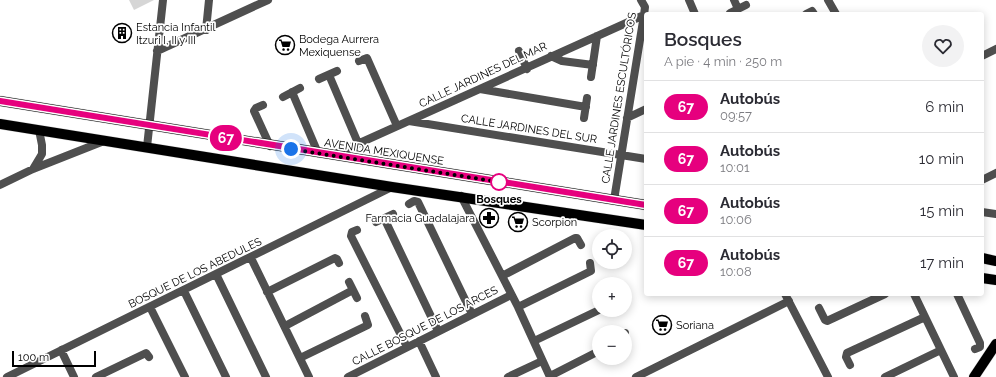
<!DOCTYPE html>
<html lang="es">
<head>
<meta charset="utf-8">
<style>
  :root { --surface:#fff; --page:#f2f2f3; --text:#2b2b33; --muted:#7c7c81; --line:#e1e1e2 }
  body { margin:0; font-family:Raleway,sans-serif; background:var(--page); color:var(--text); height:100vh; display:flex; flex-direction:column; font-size:15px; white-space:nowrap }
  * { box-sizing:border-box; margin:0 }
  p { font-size:13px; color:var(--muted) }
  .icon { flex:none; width:22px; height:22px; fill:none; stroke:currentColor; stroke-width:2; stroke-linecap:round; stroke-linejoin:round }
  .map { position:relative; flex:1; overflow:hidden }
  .sheet { position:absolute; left:644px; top:12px; width:340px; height:284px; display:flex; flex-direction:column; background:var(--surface); border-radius:4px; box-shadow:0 2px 10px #0003 }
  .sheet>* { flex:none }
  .badge { padding:0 8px; border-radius:13px; font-size:14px; line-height:26px }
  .fabs { position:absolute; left:592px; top:229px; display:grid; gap:8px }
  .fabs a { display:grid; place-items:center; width:40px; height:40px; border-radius:50%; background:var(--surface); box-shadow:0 2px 10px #0003; font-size:20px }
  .scale { position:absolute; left:12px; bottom:10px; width:84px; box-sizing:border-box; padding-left:4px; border:2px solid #000; border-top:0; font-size:11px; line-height:14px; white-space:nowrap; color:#000; -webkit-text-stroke:3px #fff; paint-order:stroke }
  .you { position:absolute; width:20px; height:20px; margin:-10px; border:3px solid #fff; border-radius:50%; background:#1a73e8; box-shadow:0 0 0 6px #1a73e833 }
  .map>.badge { position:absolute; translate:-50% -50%; box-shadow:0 0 0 2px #fff }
  .round { display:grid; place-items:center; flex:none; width:42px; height:42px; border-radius:21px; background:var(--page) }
  .headline { display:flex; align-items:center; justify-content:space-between; height:68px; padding:0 20px }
  h1 { font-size:19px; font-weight:600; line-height:30px }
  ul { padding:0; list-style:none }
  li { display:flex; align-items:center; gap:12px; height:52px; padding:0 20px; border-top:1px solid var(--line) }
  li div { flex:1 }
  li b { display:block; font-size:15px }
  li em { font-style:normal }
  li .badge { min-width:44px; font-weight:700; text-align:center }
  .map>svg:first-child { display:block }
</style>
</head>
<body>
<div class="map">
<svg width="996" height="377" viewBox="0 0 996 377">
  <rect width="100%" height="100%" fill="#fff"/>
  <!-- green -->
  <path fill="#d6d6d6" d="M129 0H154L134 10Z"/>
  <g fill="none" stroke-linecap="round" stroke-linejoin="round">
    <!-- major casing -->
    <g stroke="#dbdbdb" stroke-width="11">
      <path id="major" d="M0 101 646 205
        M0 124 392 187 646 225
        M982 258 996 261
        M982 278 996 280
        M974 377 996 344"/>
    </g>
    <!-- minor -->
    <path stroke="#4f4f4f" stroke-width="8" d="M689 0 695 14
      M734 0 738 9
      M828 0 836 14
      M730 13 746 5
      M806 14 812 11 814 14
      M206 30 209 0
      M157 51 268 0
      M519 51 527 69
      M551 56 562 61 593 65
      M982 56 996 49
      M359 61 367 58 397 126
      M329 75 358 143
      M591 77 597 36
      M319 79 337 71
      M480 89 586 107
      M292 92 318 153
      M283 97 300 88
      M263 105 256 108 254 111 270 146
      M584 118 587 98
      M627 118 646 109
      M409 121 646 159
      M147 147 163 0
      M333 155 644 15
      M33 169 42 154V145L39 130
      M982 180 996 173
      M0 185 33 169 104 141
      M461 196 518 307 550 377
      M614 200 644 15 645 7 641 0
      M409 204 414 201 418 202 472 314
      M982 212 996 214
      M384 218 438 331
      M376 222 393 214
      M357 230 352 232 351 236 407 347
      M251 258 309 377
      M216 274 266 377
      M502 276 575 238H577L581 245
      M349 282 357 298
      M184 291 226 377
      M267 292 335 258 337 259 339 263
      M785 294 828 377
      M914 294 954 377
      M957 294 980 343V347L975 349
      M150 307 185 377
      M518 307 591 271 590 263
      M819 308 825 320 827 321 885 294
      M615 310V311
      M285 326 353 290
      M625 333V338
      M419 341 436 377
      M534 341 599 310
      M61 350 74 377
      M300 358 368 325 365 316
      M850 365 846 357 847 353 925 317
      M550 376 599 351
      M7 377 392 187
      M96 377 146 353 149 357
      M348 377 511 295
      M508 377 542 361
      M636 377 789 301
      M885 377 941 350"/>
    <!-- major -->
    <use href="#major" stroke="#000" stroke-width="10"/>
  </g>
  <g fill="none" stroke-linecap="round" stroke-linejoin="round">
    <!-- line casing -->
    <g stroke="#fff" stroke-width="9">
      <path id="line" d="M0 101 646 205"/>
    </g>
    <!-- line -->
    <use href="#line" stroke="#e6007e" stroke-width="6"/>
    <!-- walk -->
    <path stroke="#000" stroke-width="4" stroke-dasharray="0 7.2" d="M291 149 499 182"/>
  </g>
  <!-- icons -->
  <defs>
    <g id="building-ring" transform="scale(1)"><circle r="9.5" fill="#fff" stroke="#000" stroke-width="1.5"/><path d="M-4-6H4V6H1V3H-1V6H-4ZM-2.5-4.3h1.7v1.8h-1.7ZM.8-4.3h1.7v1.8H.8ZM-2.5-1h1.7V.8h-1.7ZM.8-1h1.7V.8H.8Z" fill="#000"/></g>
    <g id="supermarket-ring" transform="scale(1)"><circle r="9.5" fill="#fff" stroke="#000" stroke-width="1.5"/><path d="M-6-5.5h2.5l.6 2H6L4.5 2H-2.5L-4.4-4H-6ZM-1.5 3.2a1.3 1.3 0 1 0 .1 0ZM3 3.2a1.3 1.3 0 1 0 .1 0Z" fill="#000"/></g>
    <g id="pharmacy-ring" transform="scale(1)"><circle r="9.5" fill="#fff" stroke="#000" stroke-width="1.5"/><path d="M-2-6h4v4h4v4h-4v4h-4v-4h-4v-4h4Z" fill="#000"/></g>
  </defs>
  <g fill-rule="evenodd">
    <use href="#building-ring" x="122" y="33"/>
    <use href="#supermarket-ring" x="285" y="45"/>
    <use href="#pharmacy-ring" x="489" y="218"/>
    <use href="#supermarket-ring" x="518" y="222"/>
    <use href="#supermarket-ring" x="662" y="325"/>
  </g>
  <!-- markers -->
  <circle fill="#fff" stroke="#e6007e" stroke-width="2" cx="499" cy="182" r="8"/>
  <g text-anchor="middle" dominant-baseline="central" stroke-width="3.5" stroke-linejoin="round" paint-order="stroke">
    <!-- poi labels -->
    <g font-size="11" fill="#000" stroke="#fff" text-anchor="start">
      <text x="136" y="27">Estancia Infantil<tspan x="136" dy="13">Itzuri I, II y III</tspan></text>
      <text x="299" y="39">Bodega Aurrera<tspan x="299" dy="13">Mexiquense</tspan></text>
      <text x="475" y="218" text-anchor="end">Farmacia Guadalajara</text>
      <text x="532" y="222">Scorpion</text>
      <text x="676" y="325">Soriana</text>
    </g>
    <!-- street labels -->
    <g font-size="11" fill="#000" stroke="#fff">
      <text transform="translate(483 75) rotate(-25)">CALLE JARDINES DEL MAR</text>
      <text transform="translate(619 98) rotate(-81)">CALLE JARDINES ESCULTÓRICOS</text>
      <text transform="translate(529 129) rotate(9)">CALLE JARDINES DEL SUR</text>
      <text transform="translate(384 152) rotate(9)">AVENIDA MEXIQUENSE</text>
      <text transform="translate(195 273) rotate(-26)">BOSQUE DE LOS ABEDULES</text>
      <text transform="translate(425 326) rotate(-27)">CALLE BOSQUE DE LOS ARCES</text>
    </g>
    <!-- stop labels -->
    <g font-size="11" font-weight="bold" fill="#000" stroke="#fff">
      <text x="499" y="199">Bosques</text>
    </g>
  </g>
</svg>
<div class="fabs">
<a><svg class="icon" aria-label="locate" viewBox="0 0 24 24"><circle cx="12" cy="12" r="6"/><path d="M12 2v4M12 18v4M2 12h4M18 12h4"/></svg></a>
<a>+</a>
<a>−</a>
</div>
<div class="scale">100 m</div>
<div class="you" style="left:291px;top:149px"></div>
<b class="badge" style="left:226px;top:138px;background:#e6007e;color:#fff">67</b>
<section class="sheet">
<div class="headline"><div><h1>Bosques</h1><p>A pie · 4 min · 250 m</p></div><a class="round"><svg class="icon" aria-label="heart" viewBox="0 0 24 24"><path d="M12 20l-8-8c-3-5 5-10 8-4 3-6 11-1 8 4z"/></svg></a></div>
<ul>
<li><span class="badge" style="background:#e6007e;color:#fff">67</span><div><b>Autobús</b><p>09:57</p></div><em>6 min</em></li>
<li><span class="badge" style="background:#e6007e;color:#fff">67</span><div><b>Autobús</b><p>10:01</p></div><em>10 min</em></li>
<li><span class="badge" style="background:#e6007e;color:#fff">67</span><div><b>Autobús</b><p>10:06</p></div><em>15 min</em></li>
<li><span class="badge" style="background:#e6007e;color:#fff">67</span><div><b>Autobús</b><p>10:08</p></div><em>17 min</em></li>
</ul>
</section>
</div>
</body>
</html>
